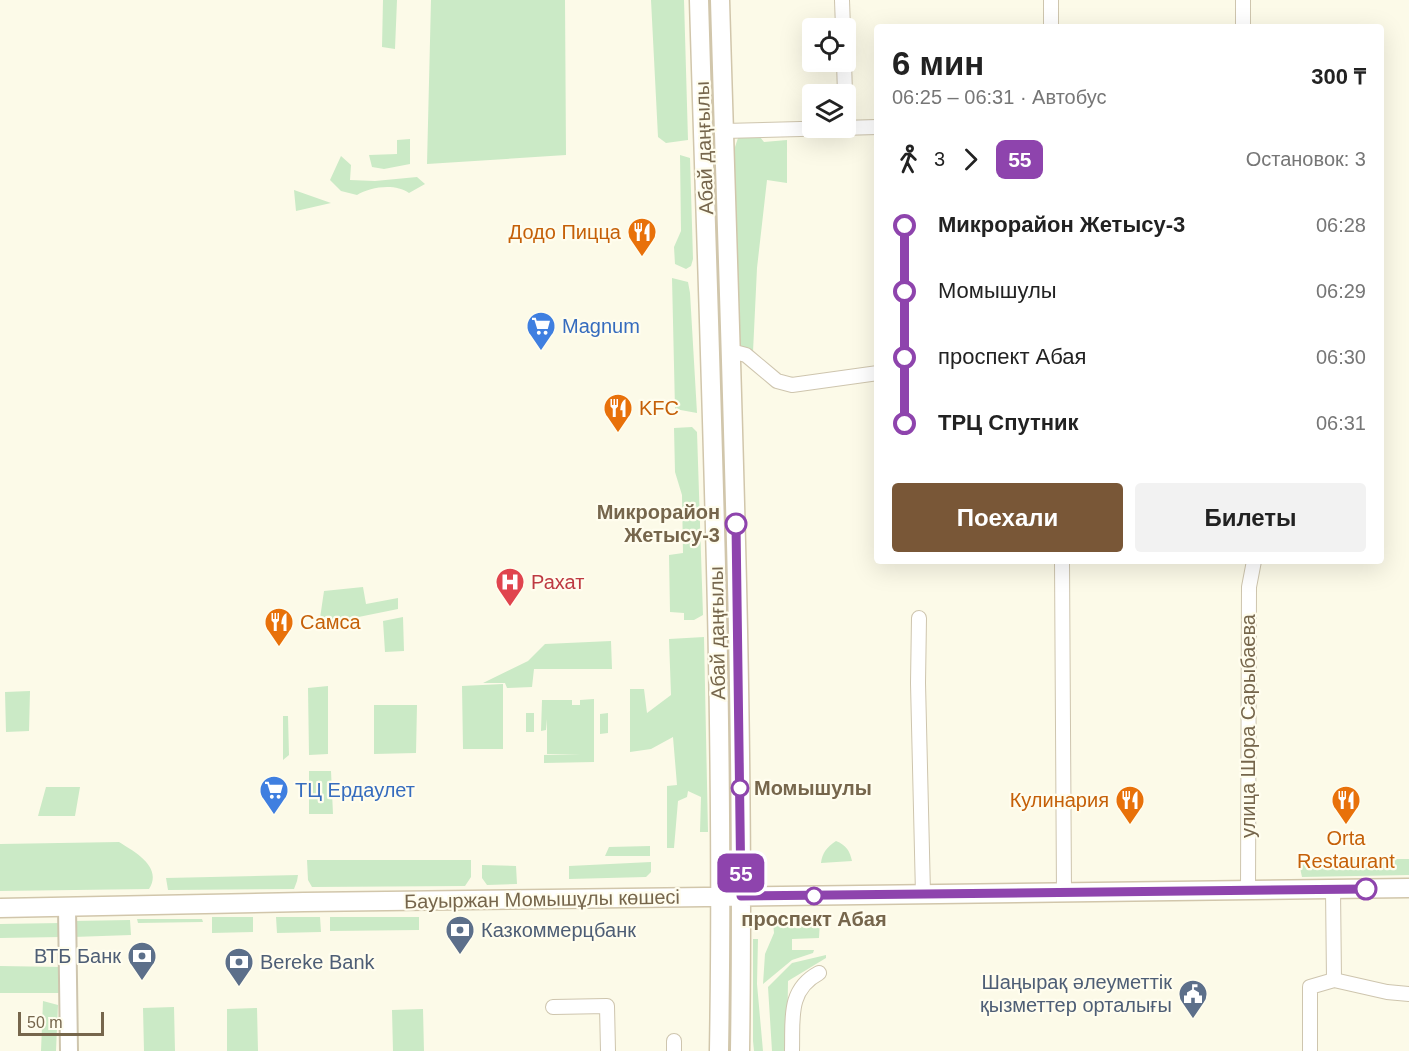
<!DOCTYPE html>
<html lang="ru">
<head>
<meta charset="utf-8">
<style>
  :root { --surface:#fff; --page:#f2f2f2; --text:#222; --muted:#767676; --accent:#795737 }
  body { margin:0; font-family:Helvetica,sans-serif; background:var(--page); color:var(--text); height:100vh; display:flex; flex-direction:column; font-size:22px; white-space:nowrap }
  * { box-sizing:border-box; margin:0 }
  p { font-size:20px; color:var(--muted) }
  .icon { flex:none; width:33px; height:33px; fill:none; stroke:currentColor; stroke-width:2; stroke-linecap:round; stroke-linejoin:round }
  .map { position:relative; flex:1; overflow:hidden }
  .details { position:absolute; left:874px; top:24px; width:510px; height:540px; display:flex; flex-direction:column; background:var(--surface); border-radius:6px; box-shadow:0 6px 24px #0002 }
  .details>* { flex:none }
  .badge { padding:0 12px; border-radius:9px; font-size:21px; line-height:39px }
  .tools { position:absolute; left:802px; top:18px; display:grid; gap:12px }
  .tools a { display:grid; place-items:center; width:54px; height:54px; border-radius:6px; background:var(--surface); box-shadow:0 6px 24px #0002; font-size:30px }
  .scale { position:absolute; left:18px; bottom:15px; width:86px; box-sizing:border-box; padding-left:6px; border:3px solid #76664c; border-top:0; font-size:16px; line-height:21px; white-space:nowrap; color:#76664c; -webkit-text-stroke:4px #fffdee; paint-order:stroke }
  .map>.badge { position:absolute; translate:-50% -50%; box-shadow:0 0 0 3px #fff }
  .legs { display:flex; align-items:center; gap:9px; height:66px; padding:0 18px; font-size:20px }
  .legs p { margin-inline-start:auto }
  .headline { display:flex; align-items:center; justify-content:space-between; height:102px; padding:0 18px }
  h1 { font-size:33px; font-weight:600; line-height:45px }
  .action { display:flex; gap:12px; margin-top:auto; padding:12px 18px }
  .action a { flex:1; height:69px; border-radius:6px; background:var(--accent); color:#fff; font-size:24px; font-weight:600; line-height:69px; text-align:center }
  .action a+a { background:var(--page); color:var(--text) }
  ul { padding:0 18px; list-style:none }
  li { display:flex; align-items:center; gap:21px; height:66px; font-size:22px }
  li i { display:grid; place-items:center; width:9px; height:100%; margin:0 8px; background:currentColor }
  li i::after { content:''; width:15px; height:15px; margin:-8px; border:4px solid; border-radius:50%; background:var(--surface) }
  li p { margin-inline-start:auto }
  li:first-child i { background:linear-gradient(#0000 50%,currentColor 0) }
  li:last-child i { background:linear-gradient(currentColor 50%,#0000 0) }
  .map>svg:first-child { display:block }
</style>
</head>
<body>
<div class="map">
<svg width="1409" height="1051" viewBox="0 0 1409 1051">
  <rect width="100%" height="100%" fill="#fcfae8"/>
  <!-- green -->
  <path fill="#cbeac6" d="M383 0H397L395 49 382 47Z
    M431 0H565L566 155 427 164Z
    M651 0H684L688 140 666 143 658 137Z
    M760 137 764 142 787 140V183L767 180 757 268 753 352 734 343 729 165 738 138Z
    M410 139V164L384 169 372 167 369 155 397 154V140Z
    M680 155 690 158 693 259 691 266 686 269 675 264 674 247 681 231Z
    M341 156 351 165 350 180 375 181 417 177 425 184 409 193C395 183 370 187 357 195L341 191 330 180Z
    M294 190 331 203 296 211Z
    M672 278 688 282 690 293 697 413 675 409Z
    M692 427 697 432 703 615 694 620H684V613L670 612 669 555 683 553 682 495 675 472 674 428Z
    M363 587 366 604 398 598V609L319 625 324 591Z
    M403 617 404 651 385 652 383 621Z
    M704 637 708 832H700L701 797 688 791 687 797 678 801 674 848H667V786L677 785 673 737 651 749 630 752V689H644L647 713 671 695 669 639Z
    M611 641 612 669H534L532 687 507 688 505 683H483L528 661 545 644Z
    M503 684V749H463L462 686Z
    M328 686V754L309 755 308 688Z
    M30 691 29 731 6 732 5 692Z
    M594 699V762L544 763V755L581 754H547V719L546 730 541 731 542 700H572V705H580V700Z
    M374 705H417L416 753 374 754Z
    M526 713H534V732H526Z
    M608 713V733L600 734V714Z
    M283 716H288L289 755 283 760Z
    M309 771H331L333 814H309Z
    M46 787H80L75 816H38Z
    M836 841C846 845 850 851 852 861L821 863C822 853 827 847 836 841Z
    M119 842C135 852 163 867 149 889L0 891V844Z
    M650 846V856H605L609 847Z
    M1298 859H1409V875L1302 877Z
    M307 860H471V877L465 886 312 887 308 880Z
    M651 862V872L646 877 569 879V866Z
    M482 865 516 866 517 884 487 885 482 878Z
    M298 875 297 881 294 889 168 890 166 878Z
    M212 917H253V932L212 933Z
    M276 917H320L321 932 277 933Z
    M330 917H419V930L330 931Z
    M137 919H202L203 922 138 923Z
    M130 920 131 935 73 937V921Z
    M820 920 819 938 792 939V950H814L813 953 792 960 763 984 765 954 774 933 773 921Z
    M61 923V937L0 938V924Z
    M753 939H758L757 984 763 1051H754L753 1041Z
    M826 955V958L788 981 787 1051H772L768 987 792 963Z
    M0 966 62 967V993H0Z
    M43 1001 58 1005 56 1051H41Z
    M174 1007 175 1051H144L143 1008Z
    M257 1008 258 1051H227V1009Z
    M423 1009 424 1051H393L392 1010Z"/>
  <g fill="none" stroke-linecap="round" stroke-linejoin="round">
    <!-- minor casing -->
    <g stroke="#cec5ae" stroke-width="16">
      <path id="minor" d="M842 0 843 28
        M1051 0V27
        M1243 0V27
        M844 62 845 94
        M724 131 878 127
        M731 351 746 355 777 381 792 385 878 373
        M1062 561 1064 893
        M919 618 918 683 923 894
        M1248 891 1249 587 1254 561
        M1334 980 1387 992 1409 994
        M553 1007 607 1006 608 1051
        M674 1051V1041
        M792 1051C793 1020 787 990 819 973
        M1310 1051V987L1334 980 1333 889"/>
    </g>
    <!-- tertiary casing -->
    <g stroke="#cec5ae" stroke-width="20">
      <path id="tertiary" d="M67 908 69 1051"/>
    </g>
    <!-- secondary casing -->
    <g stroke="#d1c6ab" stroke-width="21">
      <path id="secondary" d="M699 0C709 350 725 701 719 1051
        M720 0C730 350 745 701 740 1051
        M0 908 304 902 1409 888"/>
    </g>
    <!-- minor -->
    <use href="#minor" stroke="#fff" stroke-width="14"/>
    <!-- tertiary -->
    <use href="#tertiary" stroke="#fff" stroke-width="16"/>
    <!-- secondary -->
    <use href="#secondary" stroke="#fff" stroke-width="18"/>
  </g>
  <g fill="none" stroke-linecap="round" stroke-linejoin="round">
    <!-- line-1 casing -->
    <g stroke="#fff" stroke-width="14">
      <path id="line-1" d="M736 524 741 896 1366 889"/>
    </g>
    <!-- line-1 -->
    <use href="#line-1" stroke="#8e44ad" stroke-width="9"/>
  </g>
  <!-- icons -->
  <defs>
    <g id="restaurant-pin" transform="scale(1.5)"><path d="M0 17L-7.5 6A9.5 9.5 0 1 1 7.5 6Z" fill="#e8710a" stroke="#fffdee"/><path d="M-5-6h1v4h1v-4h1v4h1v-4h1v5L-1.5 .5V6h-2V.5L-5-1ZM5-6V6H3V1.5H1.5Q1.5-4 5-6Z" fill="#fff"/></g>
    <g id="supermarket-pin" transform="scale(1.5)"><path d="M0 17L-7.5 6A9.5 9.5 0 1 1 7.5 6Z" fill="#3f7fe0" stroke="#fffdee"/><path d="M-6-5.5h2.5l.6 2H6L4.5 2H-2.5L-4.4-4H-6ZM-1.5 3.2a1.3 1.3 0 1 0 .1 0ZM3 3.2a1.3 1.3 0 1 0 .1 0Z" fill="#fff"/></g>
    <g id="hospital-pin" transform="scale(1.5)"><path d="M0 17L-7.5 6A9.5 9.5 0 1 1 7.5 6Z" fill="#e0444e" stroke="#fffdee"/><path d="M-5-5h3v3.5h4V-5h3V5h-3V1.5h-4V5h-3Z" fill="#fff"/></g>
    <g id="bank-pin" transform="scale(1.5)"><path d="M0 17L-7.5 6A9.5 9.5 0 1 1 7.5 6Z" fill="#5c6f8a" stroke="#fffdee"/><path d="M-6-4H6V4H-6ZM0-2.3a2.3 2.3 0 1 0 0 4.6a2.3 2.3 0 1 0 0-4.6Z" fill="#fff"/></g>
    <g id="civic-pin" transform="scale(1.5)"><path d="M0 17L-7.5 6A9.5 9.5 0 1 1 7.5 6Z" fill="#5c6f8a" stroke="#fffdee"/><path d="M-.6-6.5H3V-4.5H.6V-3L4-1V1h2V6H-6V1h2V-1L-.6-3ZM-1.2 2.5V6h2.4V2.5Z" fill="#fff"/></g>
  </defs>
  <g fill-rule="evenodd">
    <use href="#restaurant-pin" x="642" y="232"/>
    <use href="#supermarket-pin" x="541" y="326"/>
    <use href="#restaurant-pin" x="618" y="408"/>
    <use href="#hospital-pin" x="510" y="582"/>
    <use href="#restaurant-pin" x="279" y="622"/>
    <use href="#supermarket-pin" x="274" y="790"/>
    <use href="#restaurant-pin" x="1130" y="800"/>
    <use href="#restaurant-pin" x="1346" y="800"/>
    <use href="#bank-pin" x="460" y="930"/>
    <use href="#bank-pin" x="142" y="956"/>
    <use href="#bank-pin" x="239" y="962"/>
    <use href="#civic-pin" x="1193" y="994"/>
  </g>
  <!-- markers -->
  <g fill="#fff" stroke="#8e44ad" stroke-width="3">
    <circle cx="736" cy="524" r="10"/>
    <circle cx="740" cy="788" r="8"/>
    <circle cx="1366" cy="889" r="10"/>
    <circle cx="814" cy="896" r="8"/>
  </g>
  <g text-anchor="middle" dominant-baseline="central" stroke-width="4.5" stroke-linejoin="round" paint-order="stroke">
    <!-- street labels -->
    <g font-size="20" fill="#76664c" stroke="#fffdee">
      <text transform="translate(704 148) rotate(-92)">Абай даңғылы</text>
      <text transform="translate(717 633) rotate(-91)">Абай даңғылы</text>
      <text transform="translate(1248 726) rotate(-90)">улица Шора Сарыбаева</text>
      <text transform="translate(542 899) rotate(-1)">Бауыржан Момышұлы көшесі</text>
    </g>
    <!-- food labels -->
    <g font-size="20" fill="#c56008" stroke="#fffdee" text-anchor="end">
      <text x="621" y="232">Додо Пицца</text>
      <text x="639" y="408" text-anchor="start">KFC</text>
      <text x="300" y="622" text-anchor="start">Самса</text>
      <text x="1109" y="800">Кулинария</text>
      <text x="1346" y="838" text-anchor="middle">Orta<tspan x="1346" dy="23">Restaurant</tspan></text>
    </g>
    <!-- shop labels -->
    <g font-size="20" fill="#366cbe" stroke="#fffdee" text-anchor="start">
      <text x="562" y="326">Magnum</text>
      <text x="295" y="790">ТЦ Ердаулет</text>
    </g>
    <!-- stop labels -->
    <g font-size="20" font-weight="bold" fill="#76664c" stroke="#fffdee" text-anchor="end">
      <text x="720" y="512">Микрорайон<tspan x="720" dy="23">Жетысу-3</tspan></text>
      <text x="754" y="788" text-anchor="start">Момышулы</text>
      <text x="814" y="919" text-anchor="middle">проспект Абая</text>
    </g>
    <!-- health labels -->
    <g font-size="20" fill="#be3a42" stroke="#fffdee" text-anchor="start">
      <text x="531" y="582">Рахат</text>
    </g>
    <!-- service labels -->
    <g font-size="20" fill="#4e5e75" stroke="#fffdee" text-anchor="start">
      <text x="481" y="930">Казкоммерцбанк</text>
      <text x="121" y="956" text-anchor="end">ВТБ Банк</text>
      <text x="260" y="962">Bereke Bank</text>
      <text x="1172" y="982" text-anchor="end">Шаңырақ әлеуметтік<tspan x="1172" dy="23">қызметтер орталығы</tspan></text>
    </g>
  </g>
</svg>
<div class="tools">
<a><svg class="icon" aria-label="locate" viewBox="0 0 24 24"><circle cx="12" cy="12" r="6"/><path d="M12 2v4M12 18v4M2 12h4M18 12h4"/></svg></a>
<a><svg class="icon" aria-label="layers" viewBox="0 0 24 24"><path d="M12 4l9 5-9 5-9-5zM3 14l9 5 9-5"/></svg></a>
</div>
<div class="scale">50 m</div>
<b class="badge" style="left:741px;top:873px;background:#8e44ad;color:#fff">55</b>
<section class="details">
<div class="headline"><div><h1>6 мин</h1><p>06:25 – 06:31 · Автобус</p></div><b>300 ₸</b></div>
<div class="legs"><svg class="icon" aria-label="walk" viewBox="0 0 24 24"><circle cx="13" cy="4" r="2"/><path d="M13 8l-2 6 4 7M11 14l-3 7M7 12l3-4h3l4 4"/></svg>3<svg class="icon" aria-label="forward" viewBox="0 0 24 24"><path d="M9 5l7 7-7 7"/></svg><b class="badge" style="background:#8e44ad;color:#fff">55</b><p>Остановок: 3</p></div>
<ul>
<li><i style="color:#8e44ad"></i><b>Микрорайон Жетысу-3</b><p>06:28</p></li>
<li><i style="color:#8e44ad"></i><span>Момышулы</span><p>06:29</p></li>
<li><i style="color:#8e44ad"></i><span>проспект Абая</span><p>06:30</p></li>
<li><i style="color:#8e44ad"></i><b>ТРЦ Спутник</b><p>06:31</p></li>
</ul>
<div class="action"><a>Поехали</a><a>Билеты</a></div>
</section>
</div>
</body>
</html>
